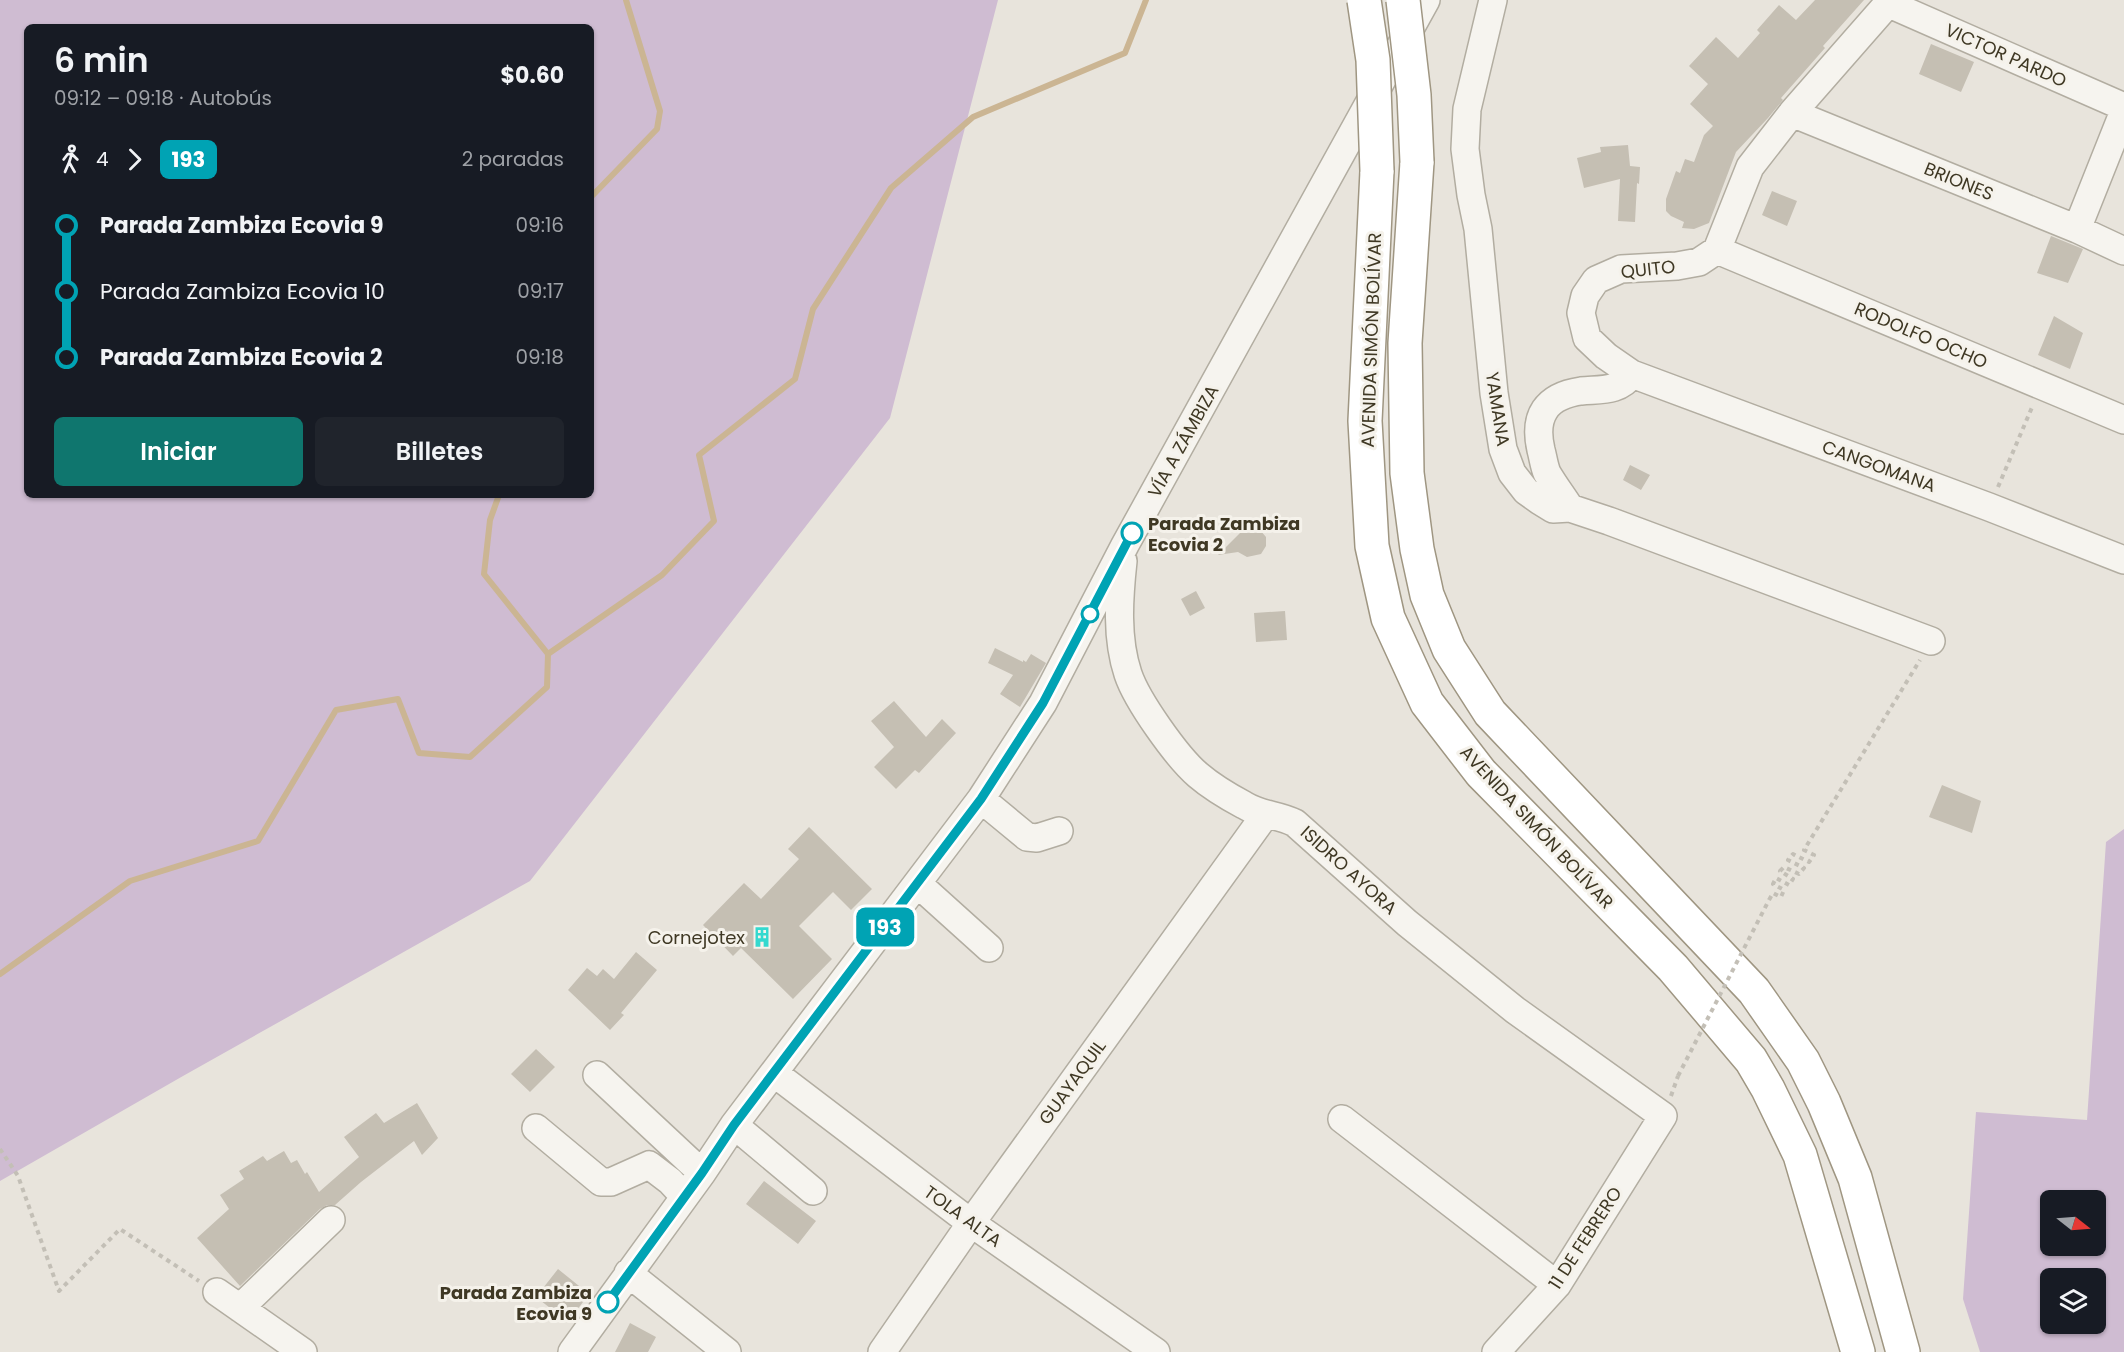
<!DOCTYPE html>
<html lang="es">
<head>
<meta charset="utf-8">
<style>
  :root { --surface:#171b24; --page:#20242c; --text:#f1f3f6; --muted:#9ea1a6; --accent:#0f766e }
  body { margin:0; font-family:Poppins,sans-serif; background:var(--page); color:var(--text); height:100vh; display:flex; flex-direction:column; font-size:22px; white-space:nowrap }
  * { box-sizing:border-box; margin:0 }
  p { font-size:20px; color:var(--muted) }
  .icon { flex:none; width:33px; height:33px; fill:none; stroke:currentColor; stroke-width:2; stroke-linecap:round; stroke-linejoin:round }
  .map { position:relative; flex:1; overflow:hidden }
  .side { position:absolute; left:24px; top:24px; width:570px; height:474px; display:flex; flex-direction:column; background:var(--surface); border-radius:9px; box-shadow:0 2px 4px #0004 }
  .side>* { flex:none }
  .badge { padding:0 12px; border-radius:9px; font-size:21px; line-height:39px }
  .needle { width:39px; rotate:107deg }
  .tools { position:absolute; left:2040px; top:1190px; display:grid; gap:12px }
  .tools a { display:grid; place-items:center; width:66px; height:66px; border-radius:9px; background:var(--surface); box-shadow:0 2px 4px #0004; font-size:30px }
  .map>.badge { position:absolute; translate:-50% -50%; box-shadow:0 0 0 3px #fff }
  .legs { display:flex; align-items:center; gap:9px; height:66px; padding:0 30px; font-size:20px }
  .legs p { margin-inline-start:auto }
  .headline { display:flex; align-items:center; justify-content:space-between; height:102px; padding:0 30px }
  h1 { font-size:33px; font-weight:600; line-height:45px }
  .action { display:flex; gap:12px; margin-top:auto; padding:12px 30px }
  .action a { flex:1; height:69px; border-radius:9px; background:var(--accent); color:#fff; font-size:24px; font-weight:600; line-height:69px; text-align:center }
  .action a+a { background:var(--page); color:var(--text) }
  ul { padding:0 30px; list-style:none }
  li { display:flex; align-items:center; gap:21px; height:66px; font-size:22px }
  li i { display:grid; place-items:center; width:9px; height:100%; margin:0 8px; background:currentColor }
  li i::after { content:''; width:15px; height:15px; margin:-8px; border:4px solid; border-radius:50%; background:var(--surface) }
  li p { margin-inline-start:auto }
  li:first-child i { background:linear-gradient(#0000 50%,currentColor 0) }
  li:last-child i { background:linear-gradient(currentColor 50%,#0000 0) }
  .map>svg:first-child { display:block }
</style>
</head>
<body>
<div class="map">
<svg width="2124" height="1352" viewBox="0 0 2124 1352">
  <rect width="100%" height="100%" fill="#e8e4dc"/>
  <!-- green -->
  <path fill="#cfbcd2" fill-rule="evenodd" d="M0 0H998L890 418 530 881 183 1076 0 1181ZM27 27H591V495H27Z
    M2124 829V1352H1980L1963 1299 1976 1112 2087 1120 2106 842ZM2050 1200H2096V1245H2050ZM2050 1278H2096V1323H2050Z"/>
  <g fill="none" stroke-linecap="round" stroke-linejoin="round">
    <!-- stream -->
    <path stroke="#cbb593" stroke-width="6" d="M591 197 657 129 660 111 626 0
      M499 495 490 520 484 574 548 654
      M0 974 130 881 258 841 336 710 398 699 419 753 470 757 547 687 548 654 662 575 714 521 699 455 795 379 813 309 891 188 973 117 1125 53 1146 0"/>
  </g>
  <!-- building -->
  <path fill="#c5bfb3" d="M1815 0H1864L1823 46 1825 48 1781 98 1783 100 1768 118 1736 152 1709 223 1694 229 1682 228 1684 222 1671 216 1666 211V199L1676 171 1680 173 1685 159 1694 162 1704 135 1713 126 1690 104 1708 84 1689 66 1716 37 1738 58 1760 33 1757 30 1779 5 1796 20Z
    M1931 44 1974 62 1961 92 1919 74Z
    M1628 145 1630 166 1640 167 1639 184 1637 183 1635 222 1618 221 1620 179 1584 188 1577 158 1601 152 1600 147Z
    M1772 191 1797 201 1787 226 1762 215Z
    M2051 236 2083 249 2068 283 2037 273Z
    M2054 316 2083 333 2070 369 2038 355Z
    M1630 465 1650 475 1641 490 1623 480Z
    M1251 527 1260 530 1266 537V546L1261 554 1247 557 1238 552 1218 555 1243 530Z
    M1196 591 1205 608 1190 616 1181 599Z
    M1285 611 1287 640 1256 642 1254 613Z
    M995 648 1023 662V660L1026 662 1031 654 1046 663 1020 707 1000 694 1013 675 988 663Z
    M894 701 926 737 942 719 956 733 919 773 915 770 896 789 874 767 894 747 871 721Z
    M1942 785 1981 801 1972 833 1929 817Z
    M809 827 872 889 851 910 833 892 799 926 832 959 793 999 741 948 733 956 703 925 744 883 761 899 799 859 788 849Z
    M636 952 657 970 621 1013 624 1015 610 1030 568 990 587 968 597 976 603 969 614 979Z
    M536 1049 555 1067 530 1092 511 1074Z
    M417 1103 438 1138 422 1155 414 1141 361 1182 335 1205H327L320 1209 240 1286 197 1238 229 1209 220 1195 244 1179 239 1171 263 1156 267 1161 284 1151 291 1163 297 1160 305 1174 307 1172 319 1192 359 1157 344 1137 376 1113 384 1123Z
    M764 1181 816 1221 798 1244 746 1204Z
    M558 1269 589 1294 568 1322 536 1297Z
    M630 1323 656 1337 648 1352H615Z"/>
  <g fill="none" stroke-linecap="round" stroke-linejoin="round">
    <!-- minor casing -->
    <g stroke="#b2ada1" stroke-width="30">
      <path id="minor" d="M1493 0 1467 109 1465 149 1471 195 1478 229 1494 393 1503 449 1512 473 1526 491 1540 501 1553 509 1570 508 1609 521 1931 641
        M1887 3 2124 107
        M1792 113 2077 229 2124 251
        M2077 229 2124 111
        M1717 250 2124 420
        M1632 374 1989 507 2124 560
        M1570 508C1563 497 1554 485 1547 473 1544 466 1543 457 1541 450 1533 416 1546 396 1581 391 1601 389 1619 392 1632 374L1606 356 1587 338 1581 313 1585 296 1596 280 1621 269 1677 266 1699 262 1717 250 1750 167 1792 113 1891 0
        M1123 561C1119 598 1116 638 1128 674 1137 701 1177 757 1198 775 1212 787 1229 797 1244 805 1262 816 1277 814 1295 823L1407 923 1515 1010 1663 1116 1557 1285 1496 1352
        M981 799 1027 837 1037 838 1059 831
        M918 884 989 948
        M774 1073 971 1223 1156 1352
        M597 1075 702 1173
        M1342 1119 1557 1285
        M734 1125 813 1191
        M536 1128 601 1182H611L649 1165 670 1181 684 1196
        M628 1273 727 1352
        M217 1292 303 1352
        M240 1308 331 1220
        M572 1352 702 1173 734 1125 981 799 1043 703 1125 545 1426 0
        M882 1352 971 1223 1265 815"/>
    </g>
    <!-- highway casing -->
    <g stroke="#9f9682" stroke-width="36">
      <path id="highway" d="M1417 162 1405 343 1407 473 1417 549 1427 595 1449 649 1490 713 1754 991 1803 1061 1824 1103 1855 1178 1903 1352
        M1377 171 1365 421 1372 546 1388 618 1427 703 1481 773 1673 968 1751 1060 1768 1089 1800 1155 1858 1352"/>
    </g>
    <!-- path -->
    <path stroke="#c3bfb6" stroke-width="4" stroke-dasharray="4.5 4.5" stroke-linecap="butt" d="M1998 487 2033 405
      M1769 900 1773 893 1781 897 1784 890 1773 884 1776 878 1789 885 1793 879 1780 871 1784 867 1799 874 1804 868 1788 860 1793 854 1809 862 1814 855 1804 850 1920 660
      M1671 1096 1678 1076
      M0 1149 18 1176 59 1291 120 1229 199 1281"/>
    <!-- minor -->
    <use href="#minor" stroke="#f6f4ef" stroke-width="27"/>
    <!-- highway -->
    <use href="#highway" stroke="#fff" stroke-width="33"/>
    <!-- highway-bridge casing -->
    <g stroke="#9f9682" stroke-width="36" stroke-linecap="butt">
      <path id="highway-bridge" d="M1364 0 1373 60 1377 171
        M1403 0 1414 95 1417 162"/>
    </g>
    <!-- path-bridge -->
    <path stroke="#c3bfb6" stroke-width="4" stroke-dasharray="4.5 4.5" stroke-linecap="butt" d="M1678 1076 1769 900"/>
    <!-- highway-bridge -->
    <use href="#highway-bridge" stroke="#fff" stroke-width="33"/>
  </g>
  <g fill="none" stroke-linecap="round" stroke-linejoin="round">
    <!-- line-1 casing -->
    <g stroke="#fff" stroke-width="14">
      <path id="line-1" d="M608 1302 702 1173 734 1125 981 799 1043 703 1132 533"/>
    </g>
    <!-- line-1 -->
    <use href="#line-1" stroke="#00a3b4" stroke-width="9"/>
  </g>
  <!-- icons -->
  <defs>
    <g id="building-bare" transform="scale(1.62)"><path d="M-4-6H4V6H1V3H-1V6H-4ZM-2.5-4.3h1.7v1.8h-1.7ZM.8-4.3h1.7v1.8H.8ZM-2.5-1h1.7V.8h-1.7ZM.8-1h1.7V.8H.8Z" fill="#34d9cf" stroke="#f5f2eb" stroke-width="2.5" paint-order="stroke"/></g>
  </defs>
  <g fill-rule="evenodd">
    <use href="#building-bare" x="762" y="937"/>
  </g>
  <!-- markers -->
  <g fill="#fff" stroke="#00a3b4" stroke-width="3">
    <circle cx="1132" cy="533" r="10"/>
    <circle cx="1090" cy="614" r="8"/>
    <circle cx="608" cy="1302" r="10"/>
  </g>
  <g text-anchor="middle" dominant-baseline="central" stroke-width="6" stroke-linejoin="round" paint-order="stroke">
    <!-- street labels -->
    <g font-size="18" fill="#3f3824" stroke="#f5f2eb">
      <text transform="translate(2006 55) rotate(24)">VICTOR PARDO</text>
      <text transform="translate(1959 181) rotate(22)">BRIONES</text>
      <text transform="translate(1648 269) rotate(-6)">QUITO</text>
      <text transform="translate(1921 335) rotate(23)">RODOLFO OCHO</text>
      <text transform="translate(1371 340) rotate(-88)">AVENIDA SIMÓN BOLÍVAR</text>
      <text transform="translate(1498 409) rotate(81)">YAMANA</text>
      <text transform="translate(1183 441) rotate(-61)">VÍA A ZÁMBIZA</text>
      <text transform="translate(1879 466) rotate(20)">CANGOMANA</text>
      <text transform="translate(1537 827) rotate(47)">AVENIDA SIMÓN BOLÍVAR</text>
      <text transform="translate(1349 870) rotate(42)">ISIDRO AYORA</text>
      <text transform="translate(1072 1082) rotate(-54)">GUAYAQUIL</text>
      <text transform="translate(963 1216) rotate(36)">TOLA ALTA</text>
      <text transform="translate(1585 1238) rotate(-57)">11 DE FEBRERO</text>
    </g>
    <!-- stop labels -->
    <g font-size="18" font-weight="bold" fill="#3f3824" stroke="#f5f2eb" text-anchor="start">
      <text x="1148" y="523">Parada Zambiza<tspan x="1148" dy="21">Ecovia 2</tspan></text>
      <text x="592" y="1292" text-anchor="end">Parada Zambiza<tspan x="592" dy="21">Ecovia 9</tspan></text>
    </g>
    <!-- poi labels -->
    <g font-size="18" fill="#3f3824" stroke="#f5f2eb" text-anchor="end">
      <text x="745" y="937">Cornejotex</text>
    </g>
  </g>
</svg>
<div class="tools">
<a><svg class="needle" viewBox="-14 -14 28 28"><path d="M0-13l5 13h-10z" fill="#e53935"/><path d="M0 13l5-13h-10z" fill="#9ea1a6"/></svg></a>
<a><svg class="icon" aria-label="layers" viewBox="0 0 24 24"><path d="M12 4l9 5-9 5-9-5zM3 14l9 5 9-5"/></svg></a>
</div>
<b class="badge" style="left:885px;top:927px;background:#00a3b4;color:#fff">193</b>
<section class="side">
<div class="headline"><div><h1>6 min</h1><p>09:12 – 09:18 · Autobús</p></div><b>$0.60</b></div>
<div class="legs"><svg class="icon" aria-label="walk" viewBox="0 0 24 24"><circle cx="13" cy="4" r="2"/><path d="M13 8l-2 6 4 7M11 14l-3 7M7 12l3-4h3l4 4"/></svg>4<svg class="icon" aria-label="forward" viewBox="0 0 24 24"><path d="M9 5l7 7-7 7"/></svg><b class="badge" style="background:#00a3b4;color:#fff">193</b><p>2 paradas</p></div>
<ul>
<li><i style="color:#00a3b4"></i><b>Parada Zambiza Ecovia 9</b><p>09:16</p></li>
<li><i style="color:#00a3b4"></i><span>Parada Zambiza Ecovia 10</span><p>09:17</p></li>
<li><i style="color:#00a3b4"></i><b>Parada Zambiza Ecovia 2</b><p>09:18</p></li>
</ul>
<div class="action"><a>Iniciar</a><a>Billetes</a></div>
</section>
</div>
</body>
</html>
